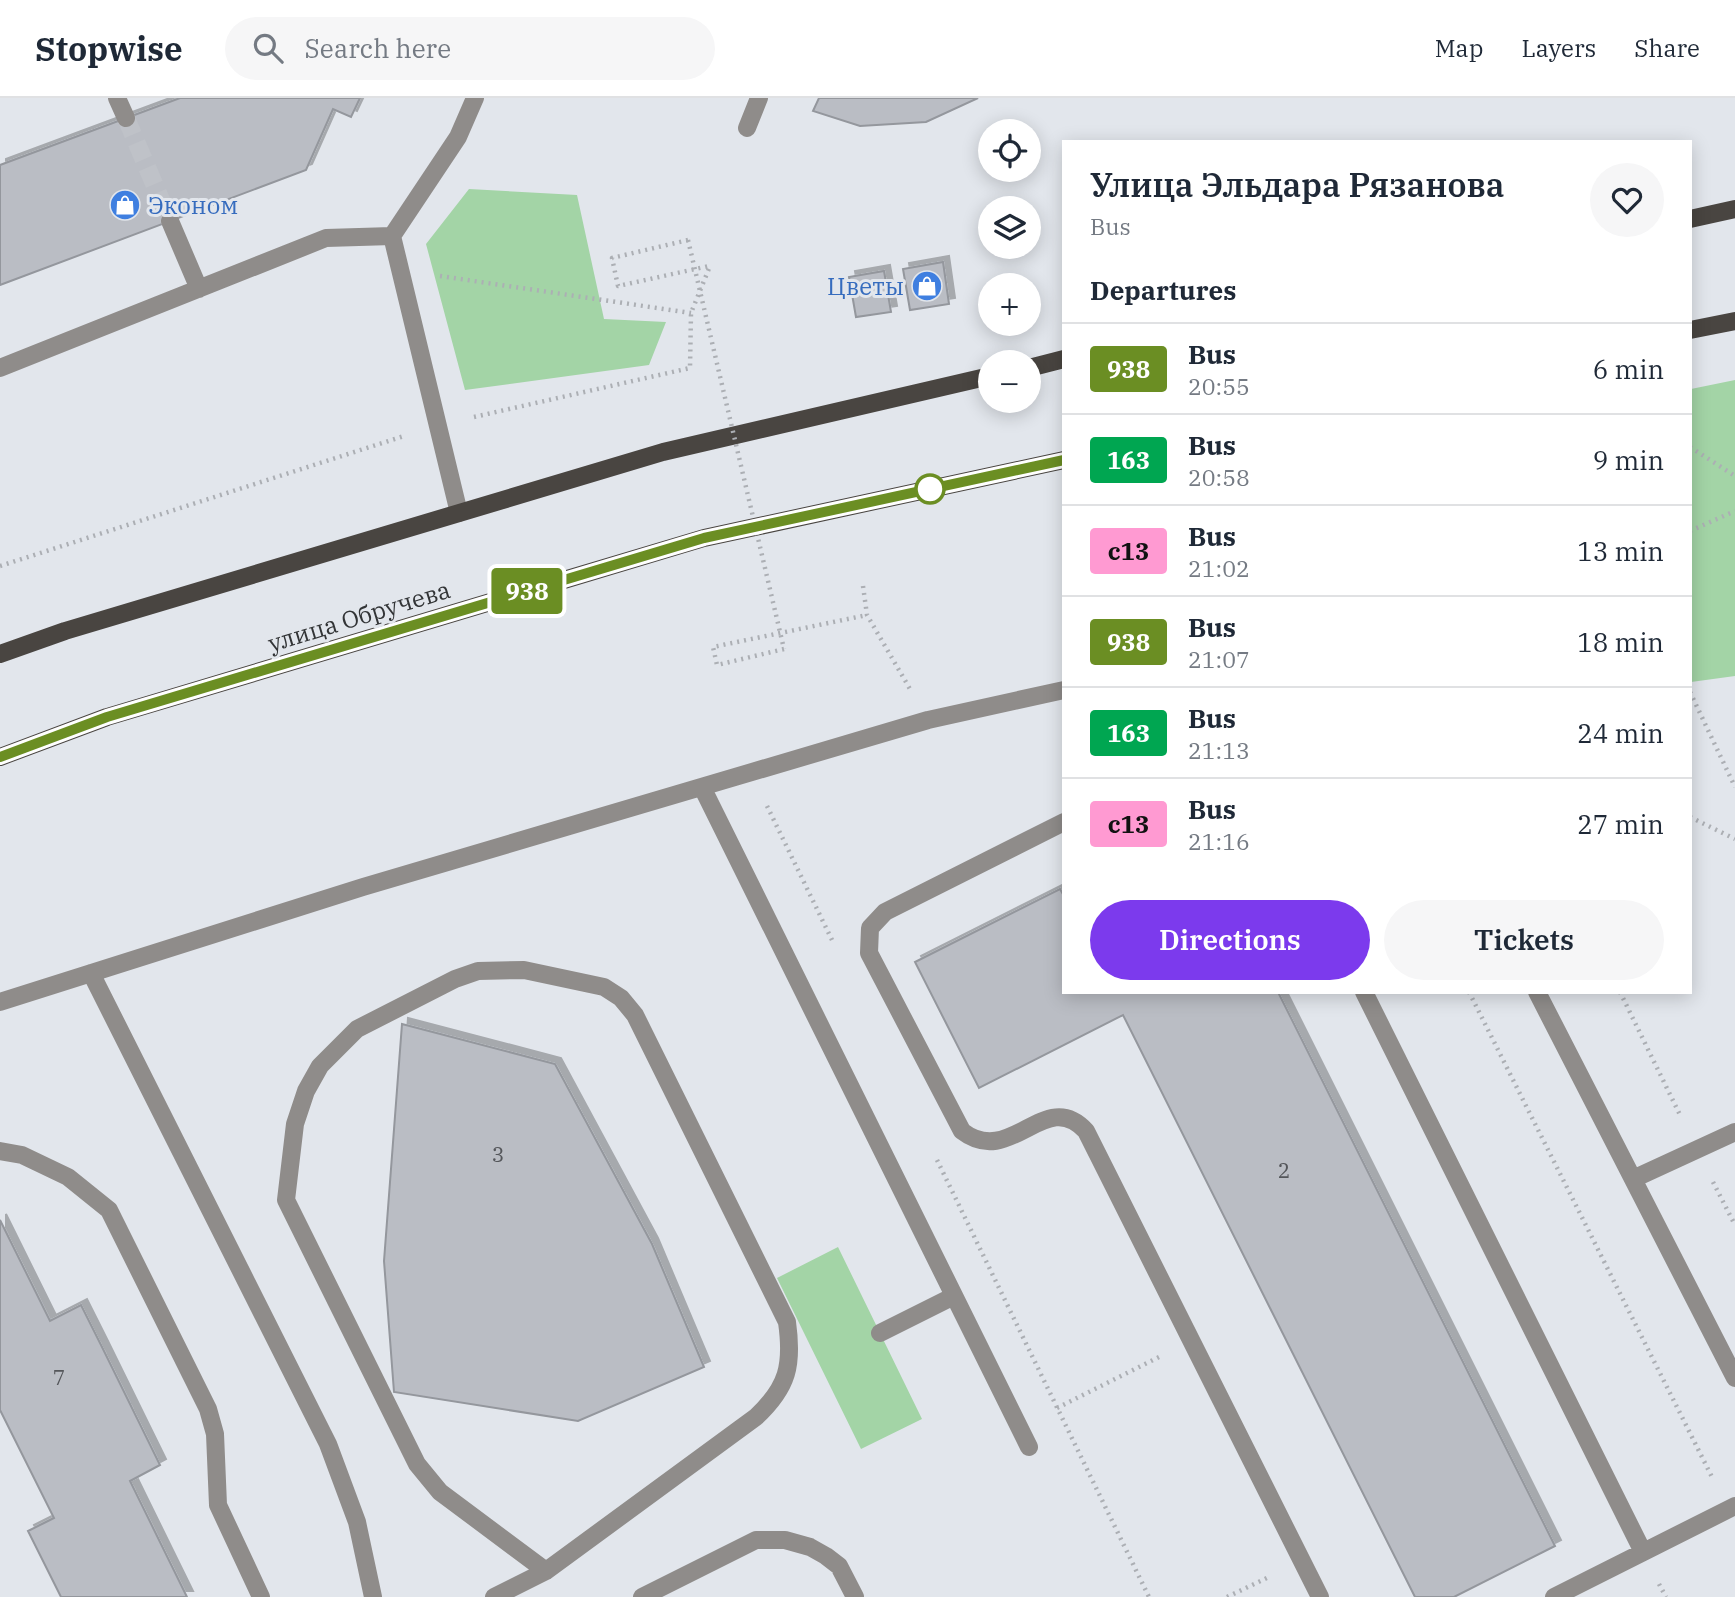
<!DOCTYPE html>
<html lang="en">
<head>
<meta charset="utf-8">
<style>
  :root { --surface:#fff; --page:#f6f6f7; --text:#1f2937; --muted:#747a83; --line:#e0e1e3; --accent:#7c3aed }
  body { margin:0; font-family:"IBM Plex Serif",serif; background:var(--page); color:var(--text); height:100vh; display:flex; flex-direction:column; font-size:26px; white-space:nowrap }
  * { box-sizing:border-box; margin:0 }
  p { font-size:23px; color:var(--muted) }
  .icon { flex:none; width:38px; height:38px; fill:none; stroke:currentColor; stroke-width:2; stroke-linecap:round; stroke-linejoin:round }
  .map { position:relative; flex:1; overflow:hidden }
  .drawer { position:absolute; left:1062px; top:42px; width:630px; height:854px; display:flex; flex-direction:column; background:var(--surface); border-radius:0px; box-shadow:0 4px 18px #0003 }
  .drawer>* { flex:none }
  .badge { padding:0 14px; border-radius:5px; font-size:24px; line-height:46px }
  .fabs { position:absolute; left:978px; top:21px; display:grid; gap:14px }
  .fabs a { display:grid; place-items:center; width:63px; height:63px; border-radius:50%; background:var(--surface); box-shadow:0 4px 18px #0003; font-size:35px }
  .map>.badge { position:absolute; translate:-50% -50%; box-shadow:0 0 0 4px #fff }
  h2 { padding:0 28px; font-size:26px; line-height:63px }
  .round { display:grid; place-items:center; flex:none; width:74px; height:74px; border-radius:37px; background:var(--page) }
  .overview { display:flex; align-items:center; justify-content:space-between; height:119px; padding:0 28px }
  h1 { font-size:33px; font-weight:600; line-height:52px }
  .action { display:flex; gap:14px; margin-top:auto; padding:14px 28px }
  .action a { flex:1; height:80px; border-radius:42px; background:var(--accent); color:#fff; font-size:28px; font-weight:600; line-height:80px; text-align:center }
  .action a+a { background:var(--page); color:var(--text) }
  ul { padding:0; list-style:none }
  li { display:flex; align-items:center; gap:21px; height:91px; padding:0 28px; border-top:2px solid var(--line) }
  li div { flex:1 }
  li b { display:block; font-size:26px }
  li em { font-style:normal }
  li .badge { min-width:77px; font-weight:700; text-align:center }
  header { display:flex; align-items:center; gap:42px; box-sizing:border-box; height:98px; padding:0 35px; background:var(--surface); border-bottom:2px solid var(--line) }
  header strong { font-size:33px }
  nav { display:flex; gap:38px; margin-inline-start:auto; font-size:24px }
  .search { width:490px; height:63px; background:var(--page); display:flex; align-items:center; gap:18px; box-sizing:border-box; padding:0 24px; border-radius:38px; color:var(--muted); font-size:26px }
  .map>svg:first-child { display:block }
</style>
</head>
<body>
<header>
<strong>Stopwise</strong>
<div class="search"><svg class="icon" aria-label="search" viewBox="0 0 24 24"><circle cx="10" cy="10" r="6"/><path d="M15 15l6 6"/></svg>Search here</div>
<nav><a>Map</a><a>Layers</a><a>Share</a></nav>
</header>
<div class="map">
<svg width="1735" height="1499" viewBox="0 0 1735 1499">
  <defs>
    <filter id="shadow"><feDropShadow dx="6" dy="-6" stdDeviation="0" flood-color="#0004"/></filter>
  </defs>
  <rect width="100%" height="100%" fill="#e2e6ec"/>
  <!-- green -->
  <path fill="#a3d4a6" d="M469 91 577 97 604 221 666 224 649 267 465 292 426 146Z
    M1735 282V578L1691 584V291Z
    M838 1149 922 1321 861 1351 777 1180Z"/>
  <!-- building -->
  <path fill="#babdc4" stroke="#94979d" stroke-width="2" filter="url(#shadow)" d="M180 0H360L351 19 333 11 306 72 0 187V67Z
    M819 0H978L926 24 860 28 813 13Z
    M943 164 949 206 910 212 903 171Z
    M884 173 891 214 856 219 849 179Z
    M1060 791 1064 798V894H1278L1555 1448 1454 1499H1415L1123 917 979 990 915 864Z
    M402 926 555 966 652 1146 704 1269 578 1323 394 1294 384 1163Z
    M0 1122 50 1223 81 1207 101 1247 160 1367 130 1383 187 1499H61L28 1433 54 1420 0 1312Z"/>
  <g fill="none" stroke-linecap="round" stroke-linejoin="round">
    <!-- minor-tunnel -->
    <path stroke="#bfc2c8" stroke-width="18" stroke-dasharray="18 9" stroke-linecap="butt" d="M126 20 170 123"/>
    <!-- path -->
    <path stroke="#acafb4" stroke-width="4.5" stroke-dasharray="2 5" stroke-linecap="butt" d="M688 142 612 160 618 188 709 168
      M440 178 691 215
      M474 319 690 270 691 215 710 168
      M1690 349 1735 378
      M1690 433 1735 413
      M0 468 404 338
      M863 488 867 517 910 591
      M784 551 717 567 713 549 867 517
      M1690 594 1735 689
      M767 708 832 842
      M1690 719 1735 741
      M1469 894 1713 1381
      M1620 894 1681 1019
      M937 1062 1149 1499
      M1713 1084 1735 1127
      M1057 1310 1159 1259
      M1659 1486 1666 1499
      M1227 1499 1271 1478"/>
    <!-- minor -->
    <path stroke="#8f8c8a" stroke-width="18" d="M117 0 126 20
      M747 30 759 0
      M170 123 199 191
      M392 138 458 39 475 0
      M0 270 326 140 392 138 459 415
      M702 689 1029 1349
      M1064 724 885 814 870 830 869 855 962 1033C1011 1071 1045 988 1086 1033L1320 1499
      M91 875 328 1346 357 1424 373 1499
      M1364 894 1643 1454
      M1537 894 1735 1280
      M0 904 363 789 928 622 1064 592
      M0 1053 22 1057 68 1079 109 1112 208 1311 215 1336 218 1407 261 1499
      M1633 1081 1735 1034
      M880 1235 954 1198
      M494 1499 546 1473 756 1319C788 1289 793 1267 787 1224L635 917 621 900 604 889 524 872 478 873 455 881 357 931 320 968 306 993 295 1026 286 1102 417 1366 440 1394 546 1473
      M642 1499 756 1442H785L810 1449 826 1458 839 1468 855 1499
      M1554 1499 1735 1408"/>
    <!-- major -->
    <path stroke="#494541" stroke-width="18" d="M1690 121 1735 111
      M1690 232 1735 223
      M1029 270 1064 261
      M0 556 65 533 663 354 990 278
      M0 659 107 619 704 440 1064 362"/>
    <!-- path-bridge -->
    <path stroke="#acafb4" stroke-width="4.5" stroke-dasharray="2 5" stroke-linecap="butt" d="M688 142 784 551"/>
  </g>
  <g fill="none" stroke-linecap="round" stroke-linejoin="round">
    <!-- line casing -->
    <g stroke="#fff" stroke-width="16">
      <path id="line" d="M0 659 107 619 704 440 1064 362"/>
    </g>
    <!-- line -->
    <use href="#line" stroke="#6b8e23" stroke-width="10"/>
  </g>
  <!-- icons -->
  <defs>
    <g id="shop-disc" transform="scale(1.575)"><circle r="9.5" fill="#3f7fe0" stroke="#e2e6ec"/><path d="M-5-2.5h2.3a2.7 3.5 0 0 1 5.4 0H5L5.5 6h-11ZM-1.5-2.5h3a1.5 2.3 0 0 0-3 0Z" fill="#fff"/></g>
  </defs>
  <g fill-rule="evenodd">
    <use href="#shop-disc" x="125" y="107"/>
    <use href="#shop-disc" x="927" y="188"/>
  </g>
  <!-- markers -->
  <circle fill="#fff" stroke="#6b8e23" stroke-width="3.5" cx="930" cy="391" r="14"/>
  <g text-anchor="middle" dominant-baseline="central" stroke-width="6" stroke-linejoin="round" paint-order="stroke">
    <!-- number labels -->
    <g font-size="21" fill="#54565a">
      <text x="498" y="1056">3</text>
      <text x="1284" y="1072">2</text>
      <text x="59" y="1279">7</text>
    </g>
    <!-- shop labels -->
    <g font-size="24" fill="#366cbe" stroke="#e2e6ec" text-anchor="start">
      <text x="148" y="107">Эконом</text>
      <text x="904" y="188" text-anchor="end">Цветы</text>
    </g>
    <!-- street labels -->
    <g font-size="24" fill="#323436" stroke="#e2e6ec">
      <text transform="translate(359 518) rotate(-17)">улица Обручева</text>
    </g>
  </g>
</svg>
<div class="fabs">
<a><svg class="icon" aria-label="locate" viewBox="0 0 24 24"><circle cx="12" cy="12" r="6"/><path d="M12 2v4M12 18v4M2 12h4M18 12h4"/></svg></a>
<a><svg class="icon" aria-label="layers" viewBox="0 0 24 24"><path d="M12 4l9 5-9 5-9-5zM3 14l9 5 9-5"/></svg></a>
<a>+</a>
<a>−</a>
</div>
<b class="badge" style="left:527px;top:493px;background:#6b8e23;color:#fff">938</b>
<section class="drawer">
<div class="overview"><div><h1>Улица Эльдара Рязанова</h1><p>Bus</p></div><a class="round"><svg class="icon" aria-label="heart" viewBox="0 0 24 24"><path d="M12 20l-8-8c-3-5 5-10 8-4 3-6 11-1 8 4z"/></svg></a></div>
<h2>Departures</h2>
<ul>
<li><span class="badge" style="background:#6b8e23;color:#fff">938</span><div><b>Bus</b><p>20:55</p></div><em>6 min</em></li>
<li><span class="badge" style="background:#00a651;color:#fff">163</span><div><b>Bus</b><p>20:58</p></div><em>9 min</em></li>
<li><span class="badge" style="background:#ff9ad2;color:#111">с13</span><div><b>Bus</b><p>21:02</p></div><em>13 min</em></li>
<li><span class="badge" style="background:#6b8e23;color:#fff">938</span><div><b>Bus</b><p>21:07</p></div><em>18 min</em></li>
<li><span class="badge" style="background:#00a651;color:#fff">163</span><div><b>Bus</b><p>21:13</p></div><em>24 min</em></li>
<li><span class="badge" style="background:#ff9ad2;color:#111">с13</span><div><b>Bus</b><p>21:16</p></div><em>27 min</em></li>
</ul>
<div class="action"><a>Directions</a><a>Tickets</a></div>
</section>
</div>
</body>
</html>
